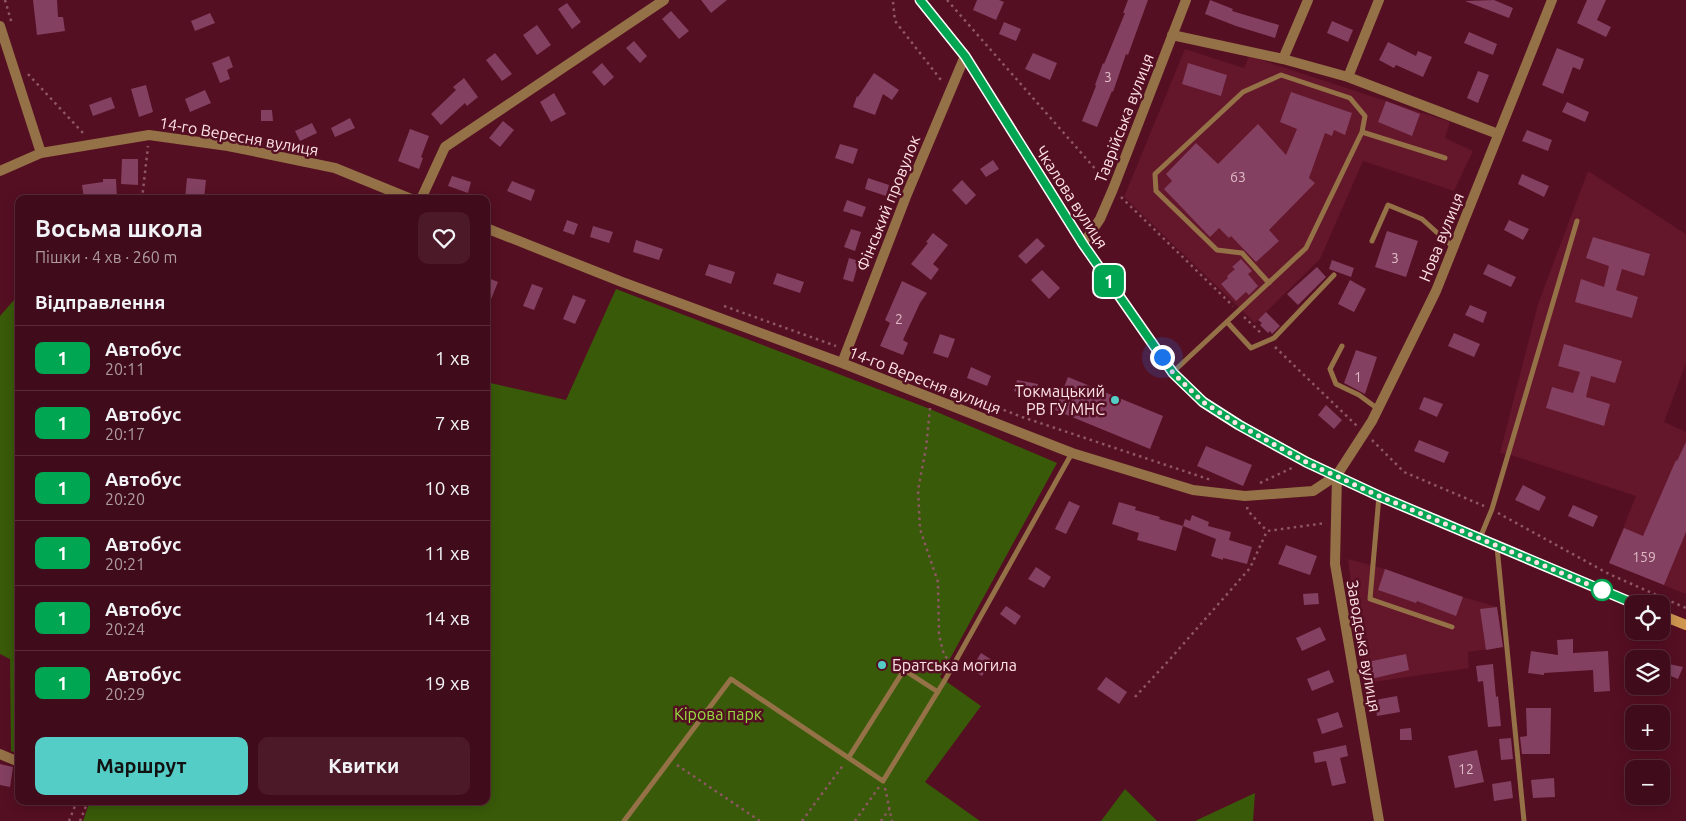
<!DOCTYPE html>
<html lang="uk">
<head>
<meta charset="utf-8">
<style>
  :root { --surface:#400b1a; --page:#4b1927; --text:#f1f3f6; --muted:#ae9ba2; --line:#592b39; --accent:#54cdc7 }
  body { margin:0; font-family:Ubuntu,sans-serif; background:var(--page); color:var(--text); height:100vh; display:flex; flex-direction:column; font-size:19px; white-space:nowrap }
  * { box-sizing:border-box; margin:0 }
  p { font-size:16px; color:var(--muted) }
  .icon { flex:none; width:28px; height:28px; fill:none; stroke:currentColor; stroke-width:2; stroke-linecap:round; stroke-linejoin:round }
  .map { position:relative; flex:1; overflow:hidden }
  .drawer { position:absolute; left:15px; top:195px; width:475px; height:610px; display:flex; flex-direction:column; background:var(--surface); border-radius:10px; box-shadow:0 2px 12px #0003,0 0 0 1px var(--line) }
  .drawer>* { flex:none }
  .badge { padding:0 10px; border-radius:8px; font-size:18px; line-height:32px }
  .controls { position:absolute; left:1625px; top:595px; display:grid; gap:10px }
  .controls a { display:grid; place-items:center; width:45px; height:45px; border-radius:10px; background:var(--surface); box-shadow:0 2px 12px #0003,0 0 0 1px var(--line); font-size:25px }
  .you { position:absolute; width:25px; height:25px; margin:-12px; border:4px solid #fff; border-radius:50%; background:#1a73e8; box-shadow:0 0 0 8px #1a73e833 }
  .map>.badge { position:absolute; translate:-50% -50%; box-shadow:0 0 0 2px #fff }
  h2 { padding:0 20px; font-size:19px; line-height:45px }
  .round { display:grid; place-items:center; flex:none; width:52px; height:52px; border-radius:10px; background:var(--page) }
  .head { display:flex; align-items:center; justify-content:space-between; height:85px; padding:0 20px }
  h1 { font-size:24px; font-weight:700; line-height:38px }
  .action { display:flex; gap:10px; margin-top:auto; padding:10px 20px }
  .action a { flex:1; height:58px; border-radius:10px; background:var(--accent); color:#111; font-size:20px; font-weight:700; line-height:58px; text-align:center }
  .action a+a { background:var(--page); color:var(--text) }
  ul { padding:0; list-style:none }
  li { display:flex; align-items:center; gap:15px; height:65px; padding:0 20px; border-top:1px solid var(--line) }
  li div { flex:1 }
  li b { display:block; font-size:19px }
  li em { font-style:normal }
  li .badge { min-width:55px; font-weight:700; text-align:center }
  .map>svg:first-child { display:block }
</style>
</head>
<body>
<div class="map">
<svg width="1686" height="821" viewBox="0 0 1686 821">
  <rect width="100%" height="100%" fill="#550f22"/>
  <!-- built -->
  <path fill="#64162b" d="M1185 49 1244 68 1249 56 1450 122 1445 138 1473 151 1454 191 1363 161 1320 259 1255 323 1124 197Z
    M1588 171 1686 234V363L1664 422 1686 432V594L1609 563 1636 496 1508 454 1500 453 1538 304Z
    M1348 559 1385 569 1463 597 1497 607 1503 647 1468 652 1469 668 1367 683 1359 649Z"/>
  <!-- green -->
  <path fill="#395a09" d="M616 289 930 409 1057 463 940 677 981 706 925 782 980 821H83L90 801H486V382L566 400Z
    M19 297V754L11 751 10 659 0 654V316L14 300Z
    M1125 789 1157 821H1101Z
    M1255 793 1253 821H1195Z"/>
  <!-- building -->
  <path fill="#834061" d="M33 0H57L58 17H63L65 31 37 35Z
    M701 0H727L711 13Z
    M977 0H999L1004 2 996 20 973 10Z
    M1128 0H1148L1128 55 1126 54 1113 92 1112 91 1097 127 1082 121 1096 86 1095 85 1103 63 1104 64 1125 13H1123Z
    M1210 0 1233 9 1232 11 1279 25 1275 38 1236 26 1205 14Z
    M1494 0 1513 8 1509 18 1465 1Z
    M1587 0H1606L1597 20 1611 27 1606 37 1577 23Z
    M567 3 581 22 572 29 558 9Z
    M671 11 689 31 679 39 662 19Z
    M210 13 215 23 195 31 191 21Z
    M1332 21 1353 30 1348 42 1327 33Z
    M1004 22 1021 29 1016 41 999 34Z
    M537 25 551 45 537 55 523 35Z
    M1469 32 1497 44 1493 55 1464 43Z
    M634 41 647 56 640 63 626 48Z
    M1388 42 1416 56 1418 51 1432 57 1423 77 1396 65 1394 68 1379 60Z
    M1557 48 1584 59 1580 70 1573 67 1563 94 1542 85Z
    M495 53 512 74 502 81 486 60Z
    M1033 53 1057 63 1050 80 1025 69Z
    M229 56 233 67 227 70 230 79 220 83 212 63Z
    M602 63 614 77 604 86 592 72Z
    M1188 63 1227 75 1221 96 1182 84Z
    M1478 71 1489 75 1478 103 1467 98Z
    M874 73 899 90 892 100 883 94 875 115 853 107 857 96 858 97Z
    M464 78 478 97 467 106 465 103 441 125 431 114 456 90 453 87Z
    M146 85 153 112 139 117 131 89Z
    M205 90 211 103 190 112 185 99Z
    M1291 92 1352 113 1345 135 1334 130 1332 136 1325 133 1309 178 1315 183 1269 230 1279 241 1256 262 1231 236 1229 238 1219 228 1210 237 1164 189 1172 181 1166 174 1196 143 1218 164 1258 124 1286 155 1297 129 1280 122Z
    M554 93 566 114 551 122 540 102Z
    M111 97 115 108 93 116 89 105Z
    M1386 101 1420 114 1412 136 1378 122Z
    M1567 102 1589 112 1585 122 1562 112Z
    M261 110H272L273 121H261Z
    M350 118 355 128 335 137 331 128Z
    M503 121 514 130 500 147 489 138Z
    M312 123 317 133 300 141 295 131Z
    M410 129 429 136 421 157 423 158 419 169 398 161Z
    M1527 130 1552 140 1548 151 1522 141Z
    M840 144 858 149 853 164 835 158Z
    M122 159H138V185L121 184Z
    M993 160 999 169 986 177 980 169Z
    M1522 174 1549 186 1544 197 1518 184Z
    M452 176 471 182 468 193 448 186Z
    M187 178 206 180 204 199H185Z
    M868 178 889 185 886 196 865 189Z
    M103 179H116L117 199H84L82 185 103 182Z
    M962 180 976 195 966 205 952 190Z
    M512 181 535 190 531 201 507 191Z
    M847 200 866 207 862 217 843 211Z
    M567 220 578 224 574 235 563 231Z
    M1509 220 1529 229 1523 240 1504 230Z
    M593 226 613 232 609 243 590 237Z
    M851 229 861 232 855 251 844 247Z
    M1387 231 1418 241 1406 277 1375 267Z
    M933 233 948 245 933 264 939 269 931 280 911 264 928 243 926 242Z
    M1593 237 1650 254 1644 276 1622 269 1616 290 1638 297 1632 318 1575 302 1581 279 1604 287 1609 266 1586 258Z
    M1037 238 1045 246 1026 264 1018 256Z
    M636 240 663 249 659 260 633 252Z
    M849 258 859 261 853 282 843 279Z
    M1241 259 1252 271 1248 274 1258 286 1249 295 1246 292 1236 301 1221 284 1228 278 1227 276 1235 269 1232 267Z
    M1332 260 1354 268 1351 277 1329 269Z
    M709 264 735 272 731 284 705 275Z
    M1488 264 1516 277 1511 287 1483 274Z
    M1317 267 1326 277 1298 305 1287 294Z
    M1042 270 1060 288 1049 299 1031 280Z
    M777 273 804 282 800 293 773 284Z
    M486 277 498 282 487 309H486Z
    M1350 280 1366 289 1354 312 1338 304Z
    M902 281 927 293 920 303 903 340 908 343 903 355 880 346 890 323 885 320Z
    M532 284 543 288 534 310 523 306Z
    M573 295 586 300 575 324 563 319Z
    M1470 305 1487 312 1483 323 1465 315Z
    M1266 312 1280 326 1272 334 1270 331 1268 333 1260 325 1262 323 1258 320Z
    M1454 333 1480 344 1474 357 1448 346Z
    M940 334 955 339 948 358 933 353Z
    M1564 344 1622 361 1615 383 1591 376 1586 397 1610 404 1604 426 1546 408 1552 387 1573 393 1580 372 1558 366Z
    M1356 350 1377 357 1365 394 1344 383Z
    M971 367 991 376 987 386 967 378Z
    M1068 377 1163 416 1150 449 1055 410Z
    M1017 380 1038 384 1035 396 1014 391Z
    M1424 397 1443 404 1437 417 1419 409Z
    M1326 405 1342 420 1334 429 1318 415Z
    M1419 440 1449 452 1444 463 1414 451Z
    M1686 442V532L1664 585 1609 563 1624 528 1643 536 1676 460 1677 461Z
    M1206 446 1252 465 1243 486 1197 466Z
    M1523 485 1546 497 1539 511 1515 500Z
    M1069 501 1080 506 1066 534 1055 529Z
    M1119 502 1136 507 1135 510 1160 517 1159 519 1183 526 1185 519 1190 521 1192 515 1209 522 1208 526 1231 532 1229 540 1252 547 1247 564 1223 558V560L1211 556 1216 539 1183 526 1176 551 1137 540 1139 533 1112 524Z
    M1573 505 1598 516 1593 527 1568 516Z
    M1286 545 1317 556 1310 575 1278 564Z
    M1036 567 1051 577 1044 588 1028 579Z
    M1385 569 1463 597 1456 616 1417 601 1416 603 1378 590Z
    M1318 593 1319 604 1304 605 1303 594Z
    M1006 606 1021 616 1015 625 1000 614Z
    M1497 607 1503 647 1486 650 1480 609Z
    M1320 627 1326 640 1302 651 1296 638Z
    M1573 639V653L1608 651 1610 691 1594 692 1593 670 1544 673V675L1528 673 1531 651 1558 655 1557 640Z
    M981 653 992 660 982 676 971 669Z
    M1406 654 1409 670 1371 679 1367 662Z
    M1493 664 1496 697 1498 696 1501 726 1488 727 1483 681 1478 682 1476 666Z
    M1669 664 1683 667 1678 679 1666 674Z
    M1329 670 1334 682 1312 691 1307 679Z
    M1106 677 1127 692 1119 704 1097 689Z
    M1397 696 1400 712 1377 716 1375 700Z
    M1526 708H1551L1550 754H1522L1520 737 1527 736Z
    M1338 712 1343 727 1322 734 1317 719Z
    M1411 728 1412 740H1400V729Z
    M1511 738 1513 759 1501 760 1499 739Z
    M1346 745 1348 756 1340 758 1346 783 1332 786 1326 761 1315 763 1313 752Z
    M1477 750 1484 782 1455 788 1448 756Z
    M0 764 13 767 10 787 0 785Z
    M1554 778 1555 797 1533 798 1531 780Z
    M1511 781 1513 798 1494 801 1492 784Z"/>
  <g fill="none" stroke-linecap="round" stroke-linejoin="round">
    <!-- path -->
    <path stroke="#8f5765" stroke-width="2.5" stroke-dasharray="2.5 4" stroke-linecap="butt" d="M5 0 12 24
      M947 0 1105 180
      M893 2 895 21 941 80V81
      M28 74 84 134
      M434 195 444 199
      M1121 197 1233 306
      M142 199 148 146
      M724 306 836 346
      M1244 317 1262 334
      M1275 347 1357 426
      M858 354 1022 417 1211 480
      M930 408 926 448 918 490 920 529 938 582 939 635 944 655 948 659
      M1372 440 1404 472 1484 506
      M1260 483 1294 467
      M1247 507 1248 511 1267 531
      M1498 513 1609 574 1686 608
      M1135 697 1171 658 1250 568 1267 531 1326 523
      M677 765 760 821
      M885 788 892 821
      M69 821 77 801
      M80 821 88 801
      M802 821 844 764
      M855 821 879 787
      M881 821 890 808"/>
    <!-- lane -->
    <path stroke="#957147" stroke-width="5" d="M1362 132 1445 158
      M1372 241 1388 205 1422 219 1453 247
      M1227 322 1251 348 1274 338 1334 275
      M1342 346 1330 369 1336 384 1359 395 1378 409
      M1173 372 1306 248 1362 132 1365 116 1350 98 1281 75 1243 92 1155 174 1156 191 1217 250 1242 253 1269 283
      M1379 496 1370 599 1452 627
      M1480 538 1492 509 1577 221
      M1497 547 1524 821
      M849 757 904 670 938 692
      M624 821 731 679 883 781 945 680 1072 453"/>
    <!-- street -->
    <path stroke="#957147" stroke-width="10" d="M0 26 41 153
      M1172 35 1283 59 1348 77 1498 134
      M1283 59 1308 0
      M1348 77 1379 0
      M0 171 41 153 149 135 228 146 335 168 411 199
      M421 199 445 147 664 0
      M486 228 622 282 842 363 1072 453 1193 490 1245 496 1313 491 1337 475 1372 421 1436 291 1552 0
      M1083 244 1100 219 1113 189 1186 0
      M842 363 907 194 965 56
      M1337 475 1335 564 1379 821
      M0 754 19 762"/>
    <!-- secondary -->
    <path stroke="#cf9650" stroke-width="10" d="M920 0 965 56 1083 244 1173 373 1203 402 1239 425 1307 462 1379 496 1635 604
      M1661 615 1686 625"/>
  </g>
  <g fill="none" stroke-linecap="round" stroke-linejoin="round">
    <!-- line casing -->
    <g stroke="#fff" stroke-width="11">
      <path id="line" d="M920 0 965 56 1083 244 1173 373 1203 402 1239 425 1306 462 1379 496 1635 604"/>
    </g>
    <!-- line -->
    <use href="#line" stroke="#00a651" stroke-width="8"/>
    <!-- walk -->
    <path stroke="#ffe3e6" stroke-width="5" stroke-dasharray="0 9" d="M1162 357 1173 373 1203 402 1239 425 1306 462 1379 496 1602 590"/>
  </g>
  <!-- markers -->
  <g fill="#54cdc7" stroke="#550f22" stroke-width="2">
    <circle cx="1115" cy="400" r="5"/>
    <circle cx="882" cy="665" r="5"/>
  </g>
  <circle fill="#fff" stroke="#00a651" stroke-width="2.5" cx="1602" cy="590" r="10"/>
  <g text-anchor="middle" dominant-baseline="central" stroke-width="5" stroke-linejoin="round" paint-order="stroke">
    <!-- number labels -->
    <g font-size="14" fill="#e0bac5">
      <text x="1108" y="77">3</text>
      <text x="1238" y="177">63</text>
      <text x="1395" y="258">3</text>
      <text x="899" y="319">2</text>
      <text x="1358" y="377">1</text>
      <text x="1644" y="557">159</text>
      <text x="1466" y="769">12</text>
    </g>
    <!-- street labels -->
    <g font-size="16" fill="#ffe3e6" stroke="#550f22">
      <text transform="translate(1124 118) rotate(-69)">Таврійська вулиця</text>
      <text transform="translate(239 136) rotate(10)">14-го Вересня вулиця</text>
      <text transform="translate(1072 197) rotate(57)">Чкалова вулиця</text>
      <text transform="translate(888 203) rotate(-68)">Фінський провулок</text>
      <text transform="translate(1441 237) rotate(-68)">Нова вулиця</text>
      <text transform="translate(925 380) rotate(21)">14-го Вересня вулиця</text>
      <text transform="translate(1364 646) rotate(80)">Заводська вулиця</text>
    </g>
    <!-- poi labels -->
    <g font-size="16" fill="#ffe3e6" stroke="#550f22" text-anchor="end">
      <text x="1105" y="391">Токмацький<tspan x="1105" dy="18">РВ ГУ МНС</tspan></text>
      <text x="892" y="665" text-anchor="start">Братська могила</text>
    </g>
    <!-- park labels -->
    <g font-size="16" fill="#96da41" stroke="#550f22">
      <text x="718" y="714">Кірова парк</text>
    </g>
  </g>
</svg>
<div class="controls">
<a><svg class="icon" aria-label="locate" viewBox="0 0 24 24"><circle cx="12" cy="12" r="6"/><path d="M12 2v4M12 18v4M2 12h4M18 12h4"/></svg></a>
<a><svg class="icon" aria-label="layers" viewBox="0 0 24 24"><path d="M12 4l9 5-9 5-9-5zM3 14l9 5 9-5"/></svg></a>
<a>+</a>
<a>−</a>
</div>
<div class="you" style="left:1162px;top:357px"></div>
<b class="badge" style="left:1109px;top:281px;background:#00a651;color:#fff">1</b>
<section class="drawer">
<div class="head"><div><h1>Восьма школа</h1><p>Пішки · 4 хв · 260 m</p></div><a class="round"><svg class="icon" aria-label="heart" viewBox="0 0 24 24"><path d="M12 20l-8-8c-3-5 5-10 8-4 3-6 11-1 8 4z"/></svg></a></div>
<h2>Відправлення</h2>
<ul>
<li><span class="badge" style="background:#00a651;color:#fff">1</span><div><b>Автобус</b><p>20:11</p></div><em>1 хв</em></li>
<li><span class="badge" style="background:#00a651;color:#fff">1</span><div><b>Автобус</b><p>20:17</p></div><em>7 хв</em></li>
<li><span class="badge" style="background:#00a651;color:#fff">1</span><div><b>Автобус</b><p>20:20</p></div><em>10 хв</em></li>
<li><span class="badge" style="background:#00a651;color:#fff">1</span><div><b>Автобус</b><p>20:21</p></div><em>11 хв</em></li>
<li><span class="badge" style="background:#00a651;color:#fff">1</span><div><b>Автобус</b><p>20:24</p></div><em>14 хв</em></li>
<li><span class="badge" style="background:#00a651;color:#fff">1</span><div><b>Автобус</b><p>20:29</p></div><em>19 хв</em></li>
</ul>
<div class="action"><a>Маршрут</a><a>Квитки</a></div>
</section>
</div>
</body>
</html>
